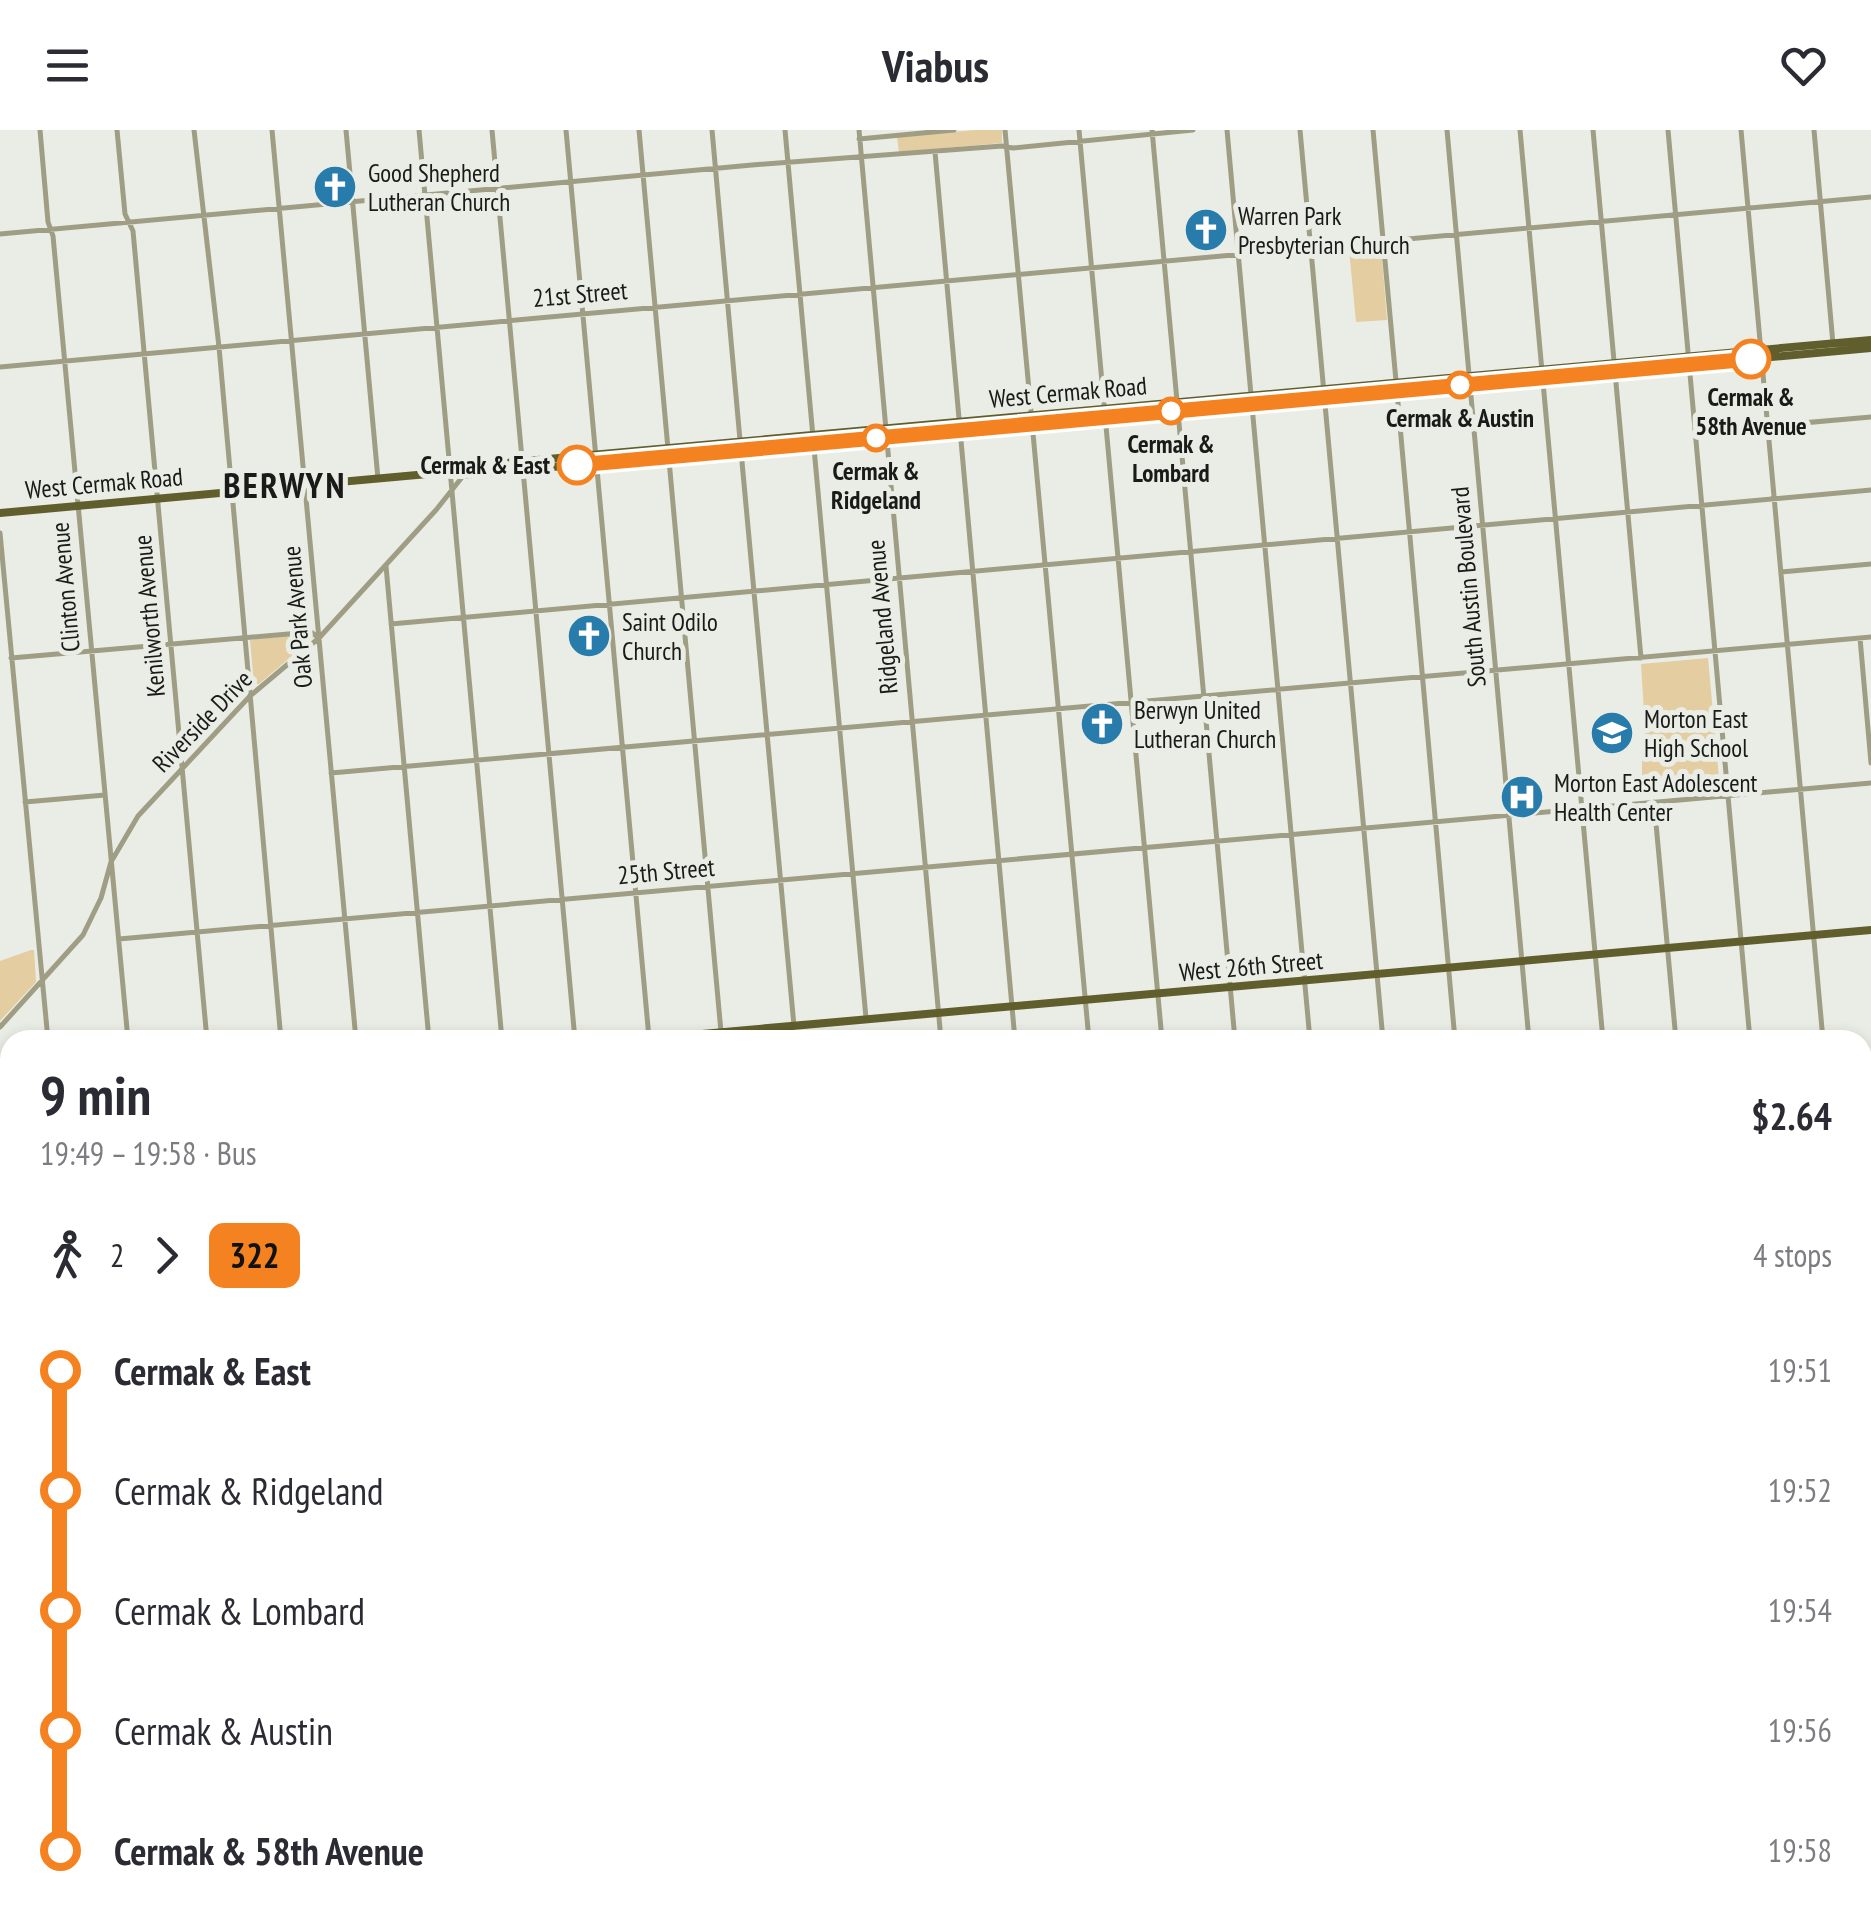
<!DOCTYPE html>
<html lang="en">
<head>
<meta charset="utf-8">
<style>
  :root { --surface:#fff; --page:#f7f7f7; --text:#2b2b33; --muted:#7c7c81 }
  body { margin:0; font-family:"PT Sans Narrow",sans-serif; background:var(--page); color:var(--text); height:100vh; display:flex; flex-direction:column; font-size:38px; white-space:nowrap }
  * { box-sizing:border-box; margin:0 }
  p { font-size:32px; color:var(--muted) }
  .icon { flex:none; width:55px; height:55px; fill:none; stroke:currentColor; stroke-width:2; stroke-linecap:round; stroke-linejoin:round }
  .map { position:relative; flex:1; overflow:hidden }
  .sheet { position:absolute; left:0px; top:900px; width:1872px; height:902px; display:flex; flex-direction:column; background:var(--surface); border-radius:30px 30px 0 0; box-shadow:0 5px 15px #0003 }
  .sheet>* { flex:none }
  .badge { padding:0 20px; border-radius:15px; font-size:35px; line-height:65px }
  .map>.badge { position:absolute; translate:-50% -50%; box-shadow:0 0 0 5px #fff }
  .legs { display:flex; align-items:center; gap:15px; height:110px; padding:0 40px; font-size:32px }
  .legs p { margin-inline-start:auto }
  .overview { display:flex; align-items:center; justify-content:space-between; height:170px; padding:0 40px }
  h1 { font-size:55px; font-weight:600; line-height:75px }
  ul { padding:0 40px; list-style:none }
  li { display:flex; align-items:center; gap:35px; height:120px; font-size:38px }
  li i { display:grid; place-items:center; width:15px; height:100%; margin:0 12px; background:currentColor }
  li i::after { content:''; width:25px; height:25px; margin:-12px; border:8px solid; border-radius:50%; background:var(--surface) }
  li p { margin-inline-start:auto }
  li:first-child i { background:linear-gradient(#0000 50%,currentColor 0) }
  li:last-child i { background:linear-gradient(currentColor 50%,#0000 0) }
  header { display:flex; justify-content:space-between; align-items:center; height:130px; padding:0 40px; background:var(--surface); font-size:45px; font-weight:600 }
  .map>svg:first-child { display:block }
</style>
</head>
<body>
<header><svg class="icon" aria-label="menu" viewBox="0 0 24 24"><path d="M4 6h16M4 12h16M4 18h16"/></svg>Viabus<svg class="icon" aria-label="heart" viewBox="0 0 24 24"><path d="M12 20l-8-8c-3-5 5-10 8-4 3-6 11-1 8 4z"/></svg></header>
<div class="map">
<svg width="1871" height="1801" viewBox="0 0 1871 1801">
  <rect width="100%" height="100%" fill="#e9ede5"/>
  <!-- park -->
  <path fill="#e4cda1" d="M975 0H1002V13L899 22 897 7Z
    M1381 116 1387 190 1356 192 1349 119Z
    M307 504 312 505 313 508 259 554H254L250 510Z
    M1708 528 1720 659 1654 665 1642 654V620L1646 613 1641 534Z
    M31 820H34L36 852 0 891V831Z
    M10 1335V1547L0 1548V1336Z"/>
  <g fill="none" stroke-linecap="round" stroke-linejoin="round">
    <!-- minor -->
    <path stroke="#9f9e84" stroke-width="5" d="M40 0 48 92 53 106 128 910
      M117 0 125 84 133 101 207 910
      M194 0 219 217 281 910
      M272 0 356 910
      M346 0 378 349
      M419 0 502 910
      M492 0 575 910
      M566 0 649 908
      M639 0 721 902
      M712 0 740 310
      M785 0 866 888
      M859 0 941 910
      M1005 0 1089 910
      M1079 0 1162 910
      M1152 0 1177 271
      M1227 0 1251 265
      M1300 0 1383 910
      M1373 0 1396 251
      M1447 0 1529 910
      M1520 0 1603 910
      M1593 0 1641 528
      M1668 0 1750 910
      M1741 0 1823 910
      M1814 0 1833 214
      M859 9 954 0
      M935 22 1015 910
      M0 104 752 35 1002 16 1013 18 1193 0
      M0 237 1871 67
      M1397 262 1455 910
      M1252 276 1310 910
      M1178 282 1235 910
      M1768 296 1871 287
      M741 321 794 896
      M0 403 48 910
      M386 436 429 910
      M1781 442 1871 434
      M391 494 1871 360
      M1860 508 1871 633
      M11 528 311 502 319 508
      M331 643 1871 507
      M25 672 105 665
      M1654 672 1676 910
      M119 809 1871 653
      M0 897 83 805 101 768 111 732 138 686 250 566 319 508 436 380 463 346
      M0 1000 10 991
      M0 1114 10 1112
      M5 1148 10 1197
      M0 1260 10 1259
      M0 1332H10
      M1862 1386 1871 1385
      M0 1552 10 1551
      M1862 1698 1871 1700
      M0 1699 10 1698
      M67 1792 68 1801
      M292 1792 293 1801
      M365 1792 366 1801
      M437 1792 438 1801
      M583 1792 584 1801
      M658 1792 659 1801
      M730 1792 731 1801
      M877 1792 878 1801
      M1023 1792V1801
      M1096 1792 1097 1801
      M1170 1792 1171 1801
      M1242 1792 1243 1801
      M1317 1792V1801
      M1390 1792 1391 1801
      M1463 1792 1464 1801
      M1536 1792 1537 1801
      M1609 1792 1610 1801
      M1684 1792 1685 1801
      M1756 1792 1757 1801
      M1831 1792 1832 1801
      M512 1798 574 1792
      M151 1801 173 1792
      M244 1801 266 1792"/>
    <!-- major -->
    <path stroke="#615e2e" stroke-width="8" d="M452 341 463 337 602 324 1871 210
      M0 383 450 342 464 345 1871 218
      M634 910 1871 800
      M0 967 10 966
      M1862 1438 1871 1433
      M1210 1801 1225 1792"/>
    <!-- rail casing -->
    <g stroke="#6c6e69" stroke-width="6">
      <path id="rail" d="M1862 1085 1871 1081
        M0 1134 10 1137
        M1862 1297 1871 1294
        M1862 1325 1871 1322
        M1862 1352H1871
        M1862 1647 1871 1649
        M206 1801 228 1792"/>
    </g>
    <!-- rail -->
    <use href="#rail" stroke="#e9ede5" stroke-width="2.5" stroke-dasharray="8" stroke-linecap="butt"/>
  </g>
  <g fill="none" stroke-linecap="round" stroke-linejoin="round">
    <!-- line-1 casing -->
    <g stroke="#fff" stroke-width="22">
      <path id="line-1" d="M577 335 1751 229"/>
    </g>
    <!-- line-1 -->
    <use href="#line-1" stroke="#f58220" stroke-width="15"/>
  </g>
  <!-- icons -->
  <defs>
    <g id="church-disc" transform="scale(2.25)"><circle r="9.5" fill="#287cac" stroke="#e9ede5"/><path d="M-1.2-6h2.4v3.5h3.3v2.4h-3.3V6h-2.4V-.1h-3.3v-2.4h3.3Z" fill="#fff"/></g>
    <g id="school-disc" transform="scale(2.25)"><circle r="9.5" fill="#287cac" stroke="#e9ede5"/><path d="M0-5L7-2L0 1L-7-2ZM-4 1L0 2.5L4 1V4Q0 6-4 4Z" fill="#fff"/></g>
    <g id="hospital-disc" transform="scale(2.25)"><circle r="9.5" fill="#287cac" stroke="#e9ede5"/><path d="M-5-5h3v3.5h4V-5h3V5h-3V1.5h-4V5h-3Z" fill="#fff"/></g>
  </defs>
  <g fill-rule="evenodd">
    <use href="#church-disc" x="335" y="57"/>
    <use href="#church-disc" x="1206" y="100"/>
    <use href="#church-disc" x="589" y="506"/>
    <use href="#church-disc" x="1102" y="594"/>
    <use href="#school-disc" x="1612" y="603"/>
    <use href="#hospital-disc" x="1522" y="667"/>
  </g>
  <!-- markers -->
  <g fill="#fff" stroke="#f58220" stroke-width="5">
    <circle cx="1751" cy="229" r="18"/>
    <circle cx="1460" cy="255" r="12"/>
    <circle cx="1171" cy="281" r="12"/>
    <circle cx="876" cy="308" r="12"/>
    <circle cx="577" cy="335" r="18"/>
  </g>
  <g text-anchor="middle" dominant-baseline="central" stroke-width="10" stroke-linejoin="round" paint-order="stroke">
    <!-- poi labels -->
    <g font-size="25" fill="#1a1b18" stroke="#e9ede5" text-anchor="start">
      <text x="368" y="43">Good Shepherd<tspan x="368" dy="29">Lutheran Church</tspan></text>
      <text x="1238" y="86">Warren Park<tspan x="1238" dy="29">Presbyterian Church</tspan></text>
      <text x="622" y="492">Saint Odilo<tspan x="622" dy="29">Church</tspan></text>
      <text x="1134" y="580">Berwyn United<tspan x="1134" dy="29">Lutheran Church</tspan></text>
      <text x="1644" y="589">Morton East<tspan x="1644" dy="29">High School</tspan></text>
      <text x="1554" y="653">Morton East Adolescent<tspan x="1554" dy="29">Health Center</tspan></text>
    </g>
    <!-- street labels -->
    <g font-size="25" fill="#1a1b18" stroke="#e9ede5">
      <text transform="translate(580 164) rotate(-5)">21st Street</text>
      <text transform="translate(1068 262) rotate(-5)">West Cermak Road</text>
      <text transform="translate(104 353) rotate(-5)">West Cermak Road</text>
      <text transform="translate(65 457) rotate(-95)">Clinton Avenue</text>
      <text transform="translate(1468 457) rotate(-95)">South Austin Boulevard</text>
      <text transform="translate(149 486) rotate(-95)">Kenilworth Avenue</text>
      <text transform="translate(297 487) rotate(-95)">Oak Park Avenue</text>
      <text transform="translate(882 487) rotate(-95)">Ridgeland Avenue</text>
      <text transform="translate(202 591) rotate(-46)">Riverside Drive</text>
      <text transform="translate(666 741) rotate(-5)">25th Street</text>
      <text transform="translate(1251 836) rotate(-5)">West 26th Street</text>
    </g>
    <!-- stop labels -->
    <g font-size="25" font-weight="bold" fill="#1a1b18" stroke="#e9ede5">
      <text x="1751" y="267">Cermak &amp;<tspan x="1751" dy="29">58th Avenue</tspan></text>
      <text x="1460" y="288">Cermak &amp; Austin</text>
      <text x="1171" y="314">Cermak &amp;<tspan x="1171" dy="29">Lombard</tspan></text>
      <text x="550" y="335" text-anchor="end">Cermak &amp; East</text>
      <text x="876" y="341">Cermak &amp;<tspan x="876" dy="29">Ridgeland</tspan></text>
    </g>
    <!-- district labels -->
    <g font-size="35" font-weight="bold" letter-spacing="2.5" fill="#1a1b18" stroke="#e9ede5">
      <text x="285" y="355">BERWYN</text>
    </g>
  </g>
</svg>
<section class="sheet">
<div class="overview"><div><h1>9 min</h1><p>19:49 – 19:58 · Bus</p></div><b>$2.64</b></div>
<div class="legs"><svg class="icon" aria-label="walk" viewBox="0 0 24 24"><circle cx="13" cy="4" r="2"/><path d="M13 8l-2 6 4 7M11 14l-3 7M7 12l3-4h3l4 4"/></svg>2<svg class="icon" aria-label="forward" viewBox="0 0 24 24"><path d="M9 5l7 7-7 7"/></svg><b class="badge" style="background:#f58220;color:#111">322</b><p>4 stops</p></div>
<ul>
<li><i style="color:#f58220"></i><b>Cermak &amp; East</b><p>19:51</p></li>
<li><i style="color:#f58220"></i><span>Cermak &amp; Ridgeland</span><p>19:52</p></li>
<li><i style="color:#f58220"></i><span>Cermak &amp; Lombard</span><p>19:54</p></li>
<li><i style="color:#f58220"></i><span>Cermak &amp; Austin</span><p>19:56</p></li>
<li><i style="color:#f58220"></i><b>Cermak &amp; 58th Avenue</b><p>19:58</p></li>
</ul>
</section>
</div>
</body>
</html>
